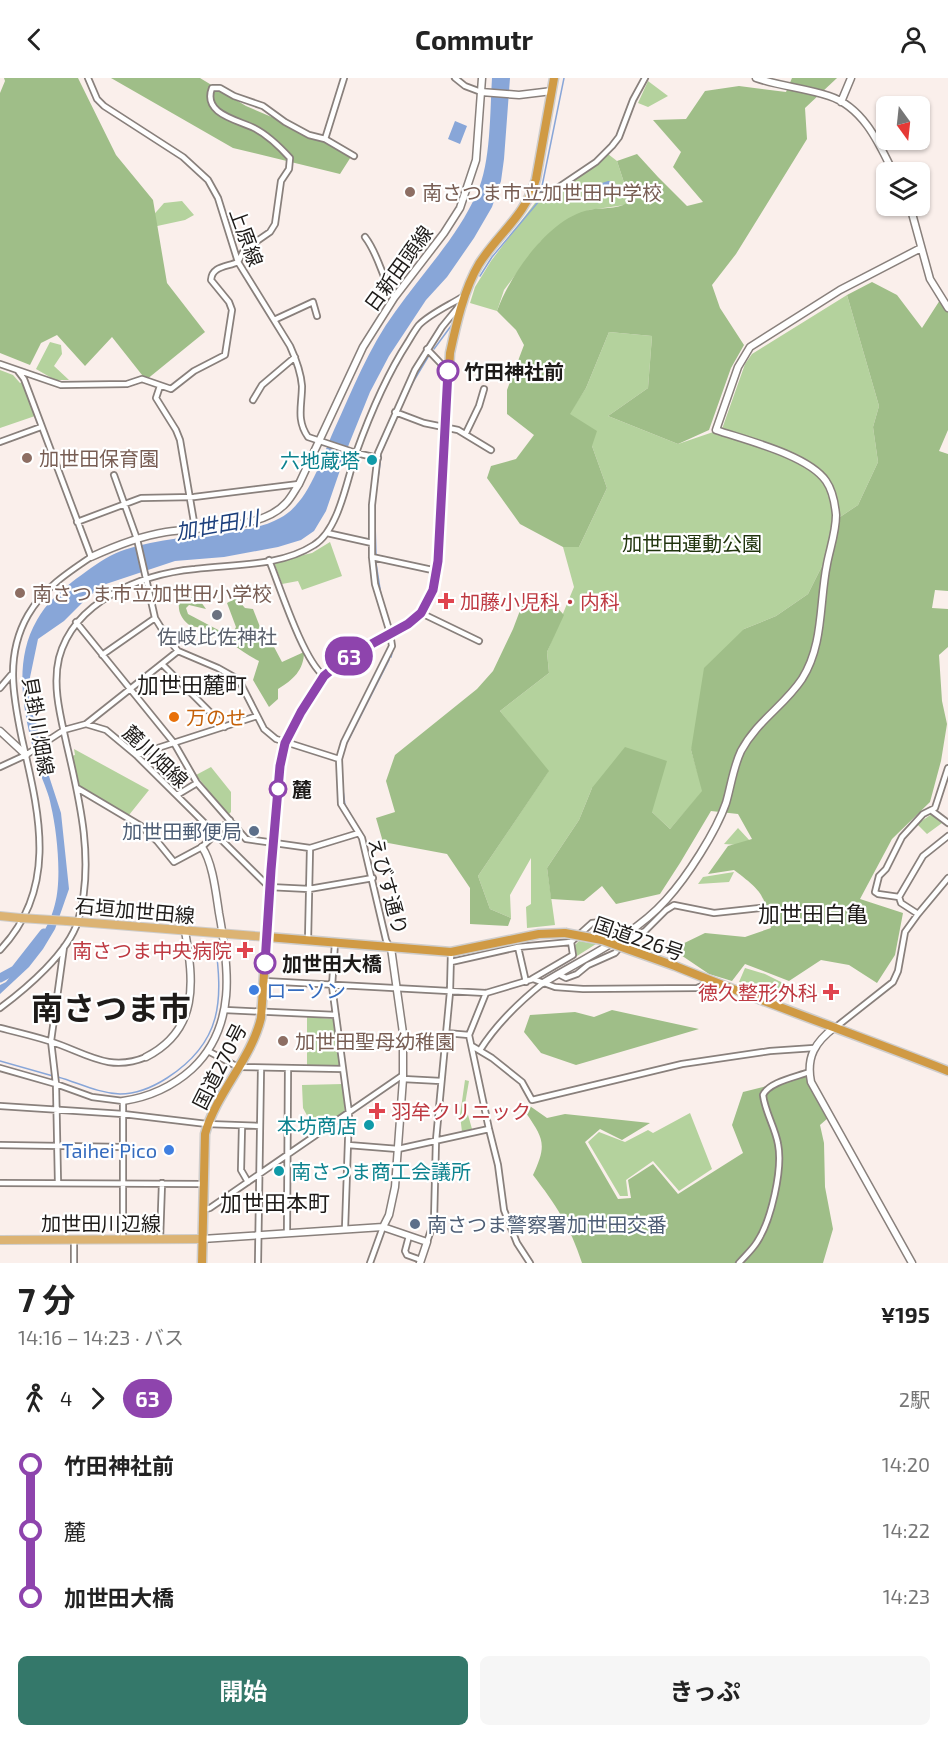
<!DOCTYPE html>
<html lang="ja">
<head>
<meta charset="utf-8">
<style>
  :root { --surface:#fff; --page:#f6f6f6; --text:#222; --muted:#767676; --accent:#34786a }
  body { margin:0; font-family:"Exo 2","Noto Sans JP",sans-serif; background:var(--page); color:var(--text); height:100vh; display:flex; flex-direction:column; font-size:22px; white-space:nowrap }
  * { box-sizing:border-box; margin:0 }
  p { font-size:20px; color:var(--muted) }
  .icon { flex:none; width:33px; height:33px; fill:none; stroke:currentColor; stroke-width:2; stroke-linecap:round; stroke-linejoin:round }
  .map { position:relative; height:1185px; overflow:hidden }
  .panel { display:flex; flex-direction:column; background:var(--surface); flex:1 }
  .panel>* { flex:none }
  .badge { padding:0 12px; border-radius:20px; font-size:21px; line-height:39px }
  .needle { width:39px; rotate:165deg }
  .buttons { position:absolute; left:876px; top:18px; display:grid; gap:12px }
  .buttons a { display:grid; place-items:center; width:54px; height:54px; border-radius:9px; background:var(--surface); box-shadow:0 2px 4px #0004; font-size:30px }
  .map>.badge { position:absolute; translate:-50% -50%; box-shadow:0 0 0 3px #fff }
  .legs { display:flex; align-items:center; gap:9px; height:66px; padding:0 18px; font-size:20px }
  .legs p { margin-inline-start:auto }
  .overview { display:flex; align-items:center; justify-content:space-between; height:102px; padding:0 18px }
  h1 { font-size:33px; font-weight:700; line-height:45px }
  .primary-button { display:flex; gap:12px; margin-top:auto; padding:12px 18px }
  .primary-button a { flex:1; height:69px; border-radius:9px; background:var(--accent); color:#fff; font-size:24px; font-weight:700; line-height:69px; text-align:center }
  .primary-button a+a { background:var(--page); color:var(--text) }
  ul { padding:0 18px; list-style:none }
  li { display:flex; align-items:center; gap:21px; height:66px; font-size:22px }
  li i { display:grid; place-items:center; width:9px; height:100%; margin:0 8px; background:currentColor }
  li i::after { content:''; width:15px; height:15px; margin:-8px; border:4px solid; border-radius:50%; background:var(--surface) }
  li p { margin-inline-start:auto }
  li:first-child i { background:linear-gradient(#0000 50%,currentColor 0) }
  li:last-child i { background:linear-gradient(currentColor 50%,#0000 0) }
  header { display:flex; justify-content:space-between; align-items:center; height:78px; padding:0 18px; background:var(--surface); font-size:27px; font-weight:700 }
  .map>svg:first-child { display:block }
</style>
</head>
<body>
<header><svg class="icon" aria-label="back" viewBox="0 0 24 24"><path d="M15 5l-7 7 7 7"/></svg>Commutr<svg class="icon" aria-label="person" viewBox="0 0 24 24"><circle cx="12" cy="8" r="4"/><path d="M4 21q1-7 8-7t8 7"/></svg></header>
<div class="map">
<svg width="948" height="1185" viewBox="0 0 948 1185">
  <rect width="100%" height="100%" fill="#faefeb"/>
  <!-- green -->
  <path fill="#b4d29d" d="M648 3 668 18 648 29 638 25Z
    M608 76 617 83 630 123 625 127 589 132 540 164 504 212 497 233 470 225 475 209 491 183 538 121 558 112Z
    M182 123 194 137 185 142 148 150 150 141 164 125Z
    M847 217 879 328 873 349 878 384 858 427 840 439 825 482 808 516 776 538 744 551 691 672 703 713 670 751 652 734 592 710 579 742 547 790 555 847 527 850 526 829 531 826V780L510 817 511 840 490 831 478 798 548 694 500 633 549 595 547 574 574 509 563 469H579L607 410 592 368 569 336 586 310 609 254 652 258 648 310 608 338 678 366 722 351 745 286 752 276Z
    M50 264 61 267 62 276 54 288 69 302H55L36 291Z
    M0 292 13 297 20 305 22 304 35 338 0 350Z
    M330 464 342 498 302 512 298 503 282 506 274 484 312 475Z
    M74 671 149 712 129 737 79 708 72 678 75 677Z
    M211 689 231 714V734L228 737 196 697Z
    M932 736 942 745 927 756 917 746Z
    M738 750 751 764 738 767 724 766Z
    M734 794 729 804 698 806 703 799Z
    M579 863 596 866 577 878 575 867Z
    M745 890 765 896 787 907 779 917 739 904Z
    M307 939 334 941 340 986 338 988H307Z
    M465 1002 469 1003 465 1026 472 1051 462 1054 460 1037Z
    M342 1006 345 1034 316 1054 303 1030 302 1007Z
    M690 1035 712 1091 679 1113 653 1083 626 1102 628 1118H620L588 1064 599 1054 625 1064 648 1052 653 1055Z"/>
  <!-- forest -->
  <path fill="#9fbe88" d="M4 0H78L116 77 153 122 167 205 205 254 146 302 112 259 85 288 57 257 41 265 30 287 0 275V15L5 3Z
    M111 0H200L246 28 354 74 340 96 233 70Z
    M792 0H837L805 30 807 61 736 176 712 207 720 230 744 267 731 290 709 352 678 366 608 338 648 310 652 258 609 254 586 310 570 336 597 353 592 368 607 410 579 469H563L520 446 487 400 491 388 516 381 534 357 507 336V312L524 267 516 252 497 233C510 197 549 140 589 132 603 129 619 132 630 123L617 83 637 76 658 99 687 128 703 124 673 89 681 74 653 42 686 41 705 13 739 8 786 14Z
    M872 204 897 217 922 250 940 222 948 233V352L939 373 948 376V513L935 512 932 530 948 531V569L939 577 942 623 947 646 941 683 930 724 892 761 860 821 903 835 895 877 877 905 849 887 821 882 789 903 745 886 732 903 709 896 672 871 705 855 745 859 771 850C764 816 763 814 734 792L708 796 728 768 752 761 738 736 711 733 680 785 660 816 616 826 602 808 584 823 551 821 547 790 579 742 592 710 625 669 667 683 652 734 670 751 702 713 691 672 704 590 744 551 776 538 808 516 825 482 840 439 858 427 878 384 873 349 879 328 847 217Z
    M527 514 546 518 564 537 547 574 549 595 500 633 549 693 478 798 490 831 511 840 508 848 470 846V810L447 776 383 764 376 740 395 734 386 703 395 677 477 611 493 593 513 551Z
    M192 519 201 524 206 531 189 527 186 530 188 536 222 554 232 557 236 549 227 525 236 520 245 530 253 531 267 567H273L282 584 304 574C304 592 293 602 278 611V621L269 629 253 602 259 583C240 574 225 558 206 551 200 548 192 550 188 546 181 540 178 533 179 525Z
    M612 932 699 951 576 987 541 975 524 954 530 937 575 934 594 939Z
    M807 998 811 1009 828 1040 820 1047 824 1065 825 1109 833 1151 823 1185H582C570 1148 556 1127 533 1097 547 1067 544 1061 526 1035L527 1026 547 1040 565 1036 650 1045 622 1062 600 1051 585 1064 618 1121 631 1120 628 1102 653 1086 678 1116 743 1075 732 1047 743 1014Z"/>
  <!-- water -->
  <path fill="#88a6d8" d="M492 0H510L504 81 501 103 492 129 474 160 447 199 426 222 389 278 370 314 349 366 326 433 314 453 301 462 278 469 224 479 175 483 103 507 85 522 64 543 38 561 28 609 48 695 61 735 69 811 55 851 43 871 29 889 0 916V907L6 904C25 880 48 856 55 826 62 801 57 753 51 728 49 716 44 706 40 695 26 647 10 588 37 542 46 526 58 515 72 504 84 495 97 485 110 478 134 465 179 460 206 457 230 453 259 452 280 440 309 425 321 381 334 352 352 313 369 269 395 234 423 194 457 160 477 115 491 85 490 33 492 0Z
    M455 43 467 48 460 66 448 61Z
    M608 103H612L620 111 619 116 592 118 590 109Z"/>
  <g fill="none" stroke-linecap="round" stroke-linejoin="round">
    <!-- stream -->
    <path stroke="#88a6d8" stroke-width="1.5" d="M480 198 492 179 539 123 564 0
      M434 271 451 248
      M400 331 413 304 428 279
      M382 373 397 339
      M375 440V422L381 378
      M375 445 376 476
      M376 485 381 517 390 548
      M391 579 393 571
      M346 667 389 582
      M343 712 345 727 350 735
      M328 767 358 758
      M280 768 287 769
      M0 983 53 998
      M58 999C79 1005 98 1015 120 1016 137 1016 153 1009 167 1000 223 964 223 922 215 863"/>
    <!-- river -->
    <path stroke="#88a6d8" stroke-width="9" d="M0 900 15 892 44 855"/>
    <!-- minor casing -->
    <g stroke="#89807c" stroke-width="8">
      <path id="minor" d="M88 0 97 21 104 28 183 79 208 102 218 120 238 184 290 268C295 279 301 295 302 308 302 327 296 342 308 359L356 375 378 380
        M455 0 465 8 481 14
        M325 61 344 0
        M532 118 547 117 596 84 612 68 619 59 633 22 645 0
        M365 159C379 177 382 200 394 220
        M274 242 313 224 317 238
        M427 271 448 293
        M0 286 61 307 127 306 142 301 171 311 194 293 225 277 232 232 229 224 211 202C212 188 227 189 238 184L244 172 270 154 275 146 281 103 289 91 290 80C280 69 268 57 254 50 238 42 202 36 212 10H220L234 18 263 28 285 44 309 57 325 61 354 78
        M160 308 156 320 176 352 180 362 195 450
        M253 322 262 307 295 279
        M395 334 424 345 458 352 491 372
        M466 355 479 328 484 311
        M0 364 41 349
        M114 397 137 461 155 540 168 561 178 573 218 590 234 599 241 606 264 651 276 661 339 681
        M77 444 141 420 194 419 299 406
        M327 455 372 465
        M372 479 437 493
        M269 482C280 509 303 582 324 598
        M421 535 479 563
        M76 544 174 665 197 705 246 761 310 770 359 755
        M102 577 155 540
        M162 586 225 649
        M0 610 11 597
        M86 646 178 573
        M136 677 257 638
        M0 689 26 677 64 652 86 646 106 652 136 677 269 809 309 811 373 800
        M77 710 141 748 157 763 174 784 202 769 230 742
        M177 717 197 705
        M932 733 948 745
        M899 819 923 778 948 758
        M918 836 901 825 899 819 878 816 875 814 879 798 886 791 902 759 923 736 935 730 948 690
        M308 863 310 770
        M335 865 332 908 349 1035 345 1151
        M389 868 386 862 362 760 341 726 339 681 344 664 392 568 390 555 375 506 372 479V427L378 375 415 292 442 249 460 227
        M518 869 571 864 592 845C605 842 608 853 614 862
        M0 872C59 810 39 735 22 661 13 618 5 577 28 537 43 511 67 495 91 479L24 301 18 293
        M451 884 518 869 526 904
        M558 896 566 900 577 896 588 887 615 875 626 862 645 853 666 832 674 827 714 835 760 830
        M532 901 573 877 571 864
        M264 903 486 915 533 901 555 909 583 911 697 910 712 904
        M0 930C27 910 68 875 78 843 95 786 80 723 67 668 61 640 52 609 59 580 74 523 141 496 195 491 233 486 280 489 314 467 339 452 347 401 356 375 370 336 386 298 408 264 411 259 415 252 419 247 431 235 450 227 464 218
        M225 932 336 937
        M836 949 893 904 898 893 905 854 918 836 948 800
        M0 950C16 954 33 958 49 963 85 974 108 995 146 979
        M446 955 469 957 489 1051 498 1087 504 1132 517 1165 530 1185
        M469 957 486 915
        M472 968 492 980 522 1004 532 1022 682 986 770 973 814 970
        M480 972C497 945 518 925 543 905
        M208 973 238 989 343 991
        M0 990 56 1006 92 1019 123 1023V1162
        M403 1001 441 1003
        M0 1028 123 1036 207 1046 260 1048
        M242 1048 241 1092 248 1104
        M0 1067 123 1069
        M348 1067 398 1071 489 1051
        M0 1105 202 1106
        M58 1105 56 1006 51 963 64 869
        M203 1132 210 1130 403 997
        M287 1155 288 990
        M409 1158 405 1173 407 1177 421 1182
        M160 1162 162 1105
        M427 1164 434 1143 436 1062 450 914 451 874
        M74 1185V1162
        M258 1185 261 990
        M370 1185 383 1149
        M739 1185C745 1178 752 1172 757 1164 771 1143 783 1091 778 1066 775 1049 765 1034 763 1017 769 1004 796 999 809 994"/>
    </g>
    <!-- tertiary casing -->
    <g stroke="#89807c" stroke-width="9">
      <path id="tertiary" d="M756 0C779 8 805 10 829 18 863 29 879 65 893 94
        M481 14 519 17 552 13
        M841 24 851 0
        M910 128 930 201 948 230
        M91 479C115 468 140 458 166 454 200 448 261 453 286 425 291 420 295 412 299 406L363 269 394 220 444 155 460 130 476 82 482 0
        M0 653 26 677
        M543 905C584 880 634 858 666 822 687 799 716 754 726 725 731 708 733 690 741 673 757 643 784 628 802 601 824 566 819 525 827 486 830 470 836 454 836 437 835 426 833 413 826 403 808 377 745 362 716 352L738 289 750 269 840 212 921 170
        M835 949C815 964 806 979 811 1004L912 1185
        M146 979C199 952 194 904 185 853
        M123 1023C150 1019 172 1009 192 991 237 949 229 889 219 835 216 816 213 785 202 769
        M383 1149 389 1137 395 1109 403 1001V955L391 870
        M202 1161 383 1149 427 1164 420 1185"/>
    </g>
    <!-- primary casing -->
    <g stroke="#cecdcc" stroke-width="10">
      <path id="primary" d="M0 838 20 840
        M67 843 267 859
        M0 1162 202 1161"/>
    </g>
    <!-- trunk casing -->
    <g stroke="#cecdcc" stroke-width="11">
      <path id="trunk" d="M267 859 451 874 539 856 565 855
        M675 888C765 925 857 957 948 993
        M202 1185 205 1056C216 1015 251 982 261 940L271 792 280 688 285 665 301 635 324 598 346 580 408 546 421 535 433 512 438 483 450 275C456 247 464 211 479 186 498 156 526 137 536 101L554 0"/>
    </g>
    <!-- minor -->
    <use href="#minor" stroke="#fff" stroke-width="4.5"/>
    <!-- tertiary -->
    <use href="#tertiary" stroke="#fff" stroke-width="6"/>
    <!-- primary -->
    <use href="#primary" stroke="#dcb373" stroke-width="8"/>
    <!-- trunk -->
    <use href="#trunk" stroke="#d09a44" stroke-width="8"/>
    <!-- primary-bridge casing -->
    <g stroke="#cecdcc" stroke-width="10" stroke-linecap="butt">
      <path id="primary-bridge" d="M20 840 67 843"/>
    </g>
    <!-- trunk-bridge casing -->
    <g stroke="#cecdcc" stroke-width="11" stroke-linecap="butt">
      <path id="trunk-bridge" d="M565 855 602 862 675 888"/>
    </g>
    <!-- primary-bridge -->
    <use href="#primary-bridge" stroke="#dcb373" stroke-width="8"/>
    <!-- trunk-bridge -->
    <use href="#trunk-bridge" stroke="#d09a44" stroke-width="8"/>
  </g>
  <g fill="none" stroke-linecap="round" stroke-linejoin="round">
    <!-- line-1 casing -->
    <g stroke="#fff" stroke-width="14">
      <path id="line-1" d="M265 885 271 792 280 688 285 665 301 634 324 598 346 580 408 546 421 535 433 512 438 483 448 293"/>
    </g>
    <!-- line-1 -->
    <use href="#line-1" stroke="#8e44ad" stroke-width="9"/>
  </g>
  <!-- markers -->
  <g fill="#8d6e63" stroke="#fff" stroke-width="2">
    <circle cx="410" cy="114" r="6"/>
    <circle cx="27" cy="380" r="6"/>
    <circle cx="20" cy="515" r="6"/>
    <circle cx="283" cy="963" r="6"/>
  </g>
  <g fill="#fff" stroke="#8e44ad" stroke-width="3">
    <circle cx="448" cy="293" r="10"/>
    <circle cx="278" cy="711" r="8"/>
    <circle cx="265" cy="885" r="10"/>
  </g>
  <g fill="#0f9aa8" stroke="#fff" stroke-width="2">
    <circle cx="372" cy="382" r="6"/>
    <circle cx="369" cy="1047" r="6"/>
    <circle cx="279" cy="1093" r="6"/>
  </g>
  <g fill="#e0444e" stroke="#fff" stroke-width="2">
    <path d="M443 514h6v6h6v6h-6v6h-6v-6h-6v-6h6z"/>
    <path d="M242 863h6v6h6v6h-6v6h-6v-6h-6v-6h6z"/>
    <path d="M828 905h6v6h6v6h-6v6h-6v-6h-6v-6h6z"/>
    <path d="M374 1024h6v6h6v6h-6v6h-6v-6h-6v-6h6z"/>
  </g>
  <circle fill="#6b7280" stroke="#fff" stroke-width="2" cx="217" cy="537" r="6"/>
  <circle fill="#e8710a" stroke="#fff" stroke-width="2" cx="174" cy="639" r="6"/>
  <g fill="#5c6f8a" stroke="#fff" stroke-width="2">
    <circle cx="254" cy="753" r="6"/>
    <circle cx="415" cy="1146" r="6"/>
  </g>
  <g fill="#3f7fe0" stroke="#fff" stroke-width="2">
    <circle cx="254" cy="912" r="6"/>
    <circle cx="169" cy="1072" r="6"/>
  </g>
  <g text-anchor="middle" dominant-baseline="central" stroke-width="4.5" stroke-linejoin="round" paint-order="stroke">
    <!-- education labels -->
    <g font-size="20" fill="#785e54" stroke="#fff" text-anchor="start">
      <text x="422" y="114">南さつま市立加世田中学校</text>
      <text x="39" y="380">加世田保育園</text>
      <text x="32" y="515">南さつま市立加世田小学校</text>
      <text x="295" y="963">加世田聖母幼稚園</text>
    </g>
    <!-- street labels -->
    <g font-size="20" fill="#1e1b19" stroke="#fff">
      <text transform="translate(247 159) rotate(70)">上原線</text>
      <text transform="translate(398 190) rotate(-54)">日新田頭線</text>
      <text transform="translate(39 648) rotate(80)">貝掛川畑線</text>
      <text transform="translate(156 678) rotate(43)">麓川畑線</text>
      <text transform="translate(389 808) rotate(75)">えびす通り</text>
      <text transform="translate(135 832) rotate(5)">石垣加世田線</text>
      <text transform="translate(639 860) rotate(19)">国道226号</text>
      <text transform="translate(219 988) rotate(-63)">国道270号</text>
      <text x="101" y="1145">加世田川辺線</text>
    </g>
    <!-- stop labels -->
    <g font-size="20" font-weight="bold" fill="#1e1b19" stroke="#fff" text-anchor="start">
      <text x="464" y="293">竹田神社前</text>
      <text x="292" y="711">麓</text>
      <text x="282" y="885">加世田大橋</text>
    </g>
    <!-- culture labels -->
    <g font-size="20" fill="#0d838f" stroke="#fff" text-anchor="end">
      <text x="360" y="382">六地蔵塔</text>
      <text x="357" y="1047">本坊商店</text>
      <text x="291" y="1093" text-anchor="start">南さつま商工会議所</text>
    </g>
    <!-- park labels -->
    <g font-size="20" fill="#21350e" stroke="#fff">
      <text x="692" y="465">加世田運動公園</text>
    </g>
    <!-- health labels -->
    <g font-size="20" fill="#be3a42" stroke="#fff" text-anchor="start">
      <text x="460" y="523">加藤小児科・内科</text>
      <text x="232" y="872" text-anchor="end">南さつま中央病院</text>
      <text x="818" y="914" text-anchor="end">徳久整形外科</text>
      <text x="391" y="1033">羽牟クリニック</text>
    </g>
    <!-- worship labels -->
    <g font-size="20" fill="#5b616d" stroke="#fff">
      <text x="217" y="558">佐岐比佐神社</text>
    </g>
    <!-- food labels -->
    <g font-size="20" fill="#c56008" stroke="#fff" text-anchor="start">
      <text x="186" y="639">万のせ</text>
    </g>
    <!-- service labels -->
    <g font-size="20" fill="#4e5e75" stroke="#fff" text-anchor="end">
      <text x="242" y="753">加世田郵便局</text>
      <text x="427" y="1146" text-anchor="start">南さつま警察署加世田交番</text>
    </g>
    <!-- shop labels -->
    <g font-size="20" fill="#366cbe" stroke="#fff" text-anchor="start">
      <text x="266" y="912">ローソン</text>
      <text x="157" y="1072" text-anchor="end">Taihei Pico</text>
    </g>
    <!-- water labels -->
    <g font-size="21" font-style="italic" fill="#1c3f7c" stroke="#fff">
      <text transform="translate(217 446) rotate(-10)">加世田川</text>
    </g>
    <!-- quarter labels -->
    <g font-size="22" fill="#1e1b19" stroke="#fff">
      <text x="192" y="606">加世田麓町</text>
      <text x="813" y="835">加世田白亀</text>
      <text x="275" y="1124">加世田本町</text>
    </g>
    <!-- town labels -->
    <g font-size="32" font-weight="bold" fill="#1e1b19" stroke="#fff">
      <text x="111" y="929">南さつま市</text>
    </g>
  </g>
</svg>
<div class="buttons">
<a><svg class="needle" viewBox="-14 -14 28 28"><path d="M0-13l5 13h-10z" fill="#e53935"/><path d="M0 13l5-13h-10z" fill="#767676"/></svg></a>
<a><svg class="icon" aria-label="layers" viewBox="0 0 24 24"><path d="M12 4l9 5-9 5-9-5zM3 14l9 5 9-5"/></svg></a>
</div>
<b class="badge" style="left:349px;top:578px;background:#8e44ad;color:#fff">63</b>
</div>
<section class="panel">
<div class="overview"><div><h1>7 分</h1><p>14:16 – 14:23 · バス</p></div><b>¥195</b></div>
<div class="legs"><svg class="icon" aria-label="walk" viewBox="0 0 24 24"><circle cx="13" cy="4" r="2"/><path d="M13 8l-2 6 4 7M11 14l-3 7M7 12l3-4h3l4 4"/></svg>4<svg class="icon" aria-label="forward" viewBox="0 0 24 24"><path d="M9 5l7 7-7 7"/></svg><b class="badge" style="background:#8e44ad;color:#fff">63</b><p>2駅</p></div>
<ul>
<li><i style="color:#8e44ad"></i><b>竹田神社前</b><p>14:20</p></li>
<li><i style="color:#8e44ad"></i><span>麓</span><p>14:22</p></li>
<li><i style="color:#8e44ad"></i><b>加世田大橋</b><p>14:23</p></li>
</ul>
<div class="primary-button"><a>開始</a><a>きっぷ</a></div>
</section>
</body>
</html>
